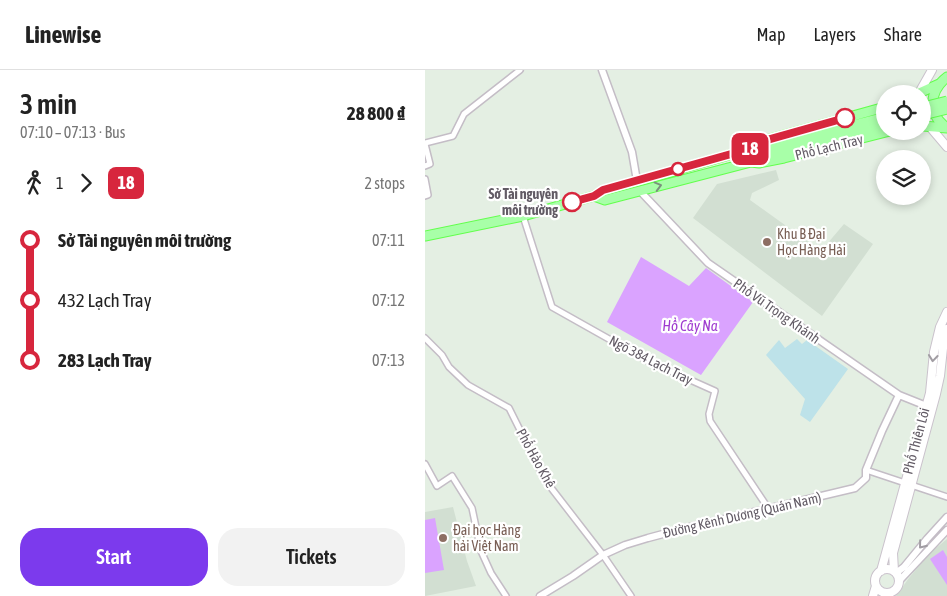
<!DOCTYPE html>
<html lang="en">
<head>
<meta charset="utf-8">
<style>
  :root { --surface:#fff; --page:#f2f2f2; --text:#222; --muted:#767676; --line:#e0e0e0; --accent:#7c3aed }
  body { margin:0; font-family:"Asap Condensed",sans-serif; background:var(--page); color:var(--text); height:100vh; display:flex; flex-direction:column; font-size:19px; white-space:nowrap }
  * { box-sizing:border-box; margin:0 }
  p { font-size:16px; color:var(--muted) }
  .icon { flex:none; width:28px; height:28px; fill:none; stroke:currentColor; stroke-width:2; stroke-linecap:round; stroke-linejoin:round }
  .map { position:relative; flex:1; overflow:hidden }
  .side { display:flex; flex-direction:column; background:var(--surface); width:425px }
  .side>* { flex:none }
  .badge { padding:0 10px; border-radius:8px; font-size:18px; line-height:32px }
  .tools { position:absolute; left:451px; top:15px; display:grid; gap:10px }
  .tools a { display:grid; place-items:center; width:55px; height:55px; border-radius:50%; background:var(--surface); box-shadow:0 2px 8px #0003; font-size:25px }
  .map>.badge { position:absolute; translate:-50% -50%; box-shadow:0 0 0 2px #fff }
  .legs { display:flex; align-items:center; gap:8px; height:55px; padding:0 20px; font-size:16px }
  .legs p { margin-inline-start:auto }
  .headline { display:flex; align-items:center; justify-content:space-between; height:85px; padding:0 20px }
  h1 { font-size:28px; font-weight:600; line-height:38px }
  .action { display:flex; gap:10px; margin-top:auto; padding:10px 20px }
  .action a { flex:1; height:58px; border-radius:20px; background:var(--accent); color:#fff; font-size:20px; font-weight:600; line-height:58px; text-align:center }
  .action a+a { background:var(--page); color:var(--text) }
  ul { padding:0 20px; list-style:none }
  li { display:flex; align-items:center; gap:18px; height:60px; font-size:19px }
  li i { display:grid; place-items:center; width:8px; height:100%; margin:0 6px; background:currentColor }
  li i::after { content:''; width:12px; height:12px; margin:-6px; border:4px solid; border-radius:50%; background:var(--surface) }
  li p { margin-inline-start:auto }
  li:first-child i { background:linear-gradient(#0000 50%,currentColor 0) }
  li:last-child i { background:linear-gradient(currentColor 50%,#0000 0) }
  header { display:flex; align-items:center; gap:30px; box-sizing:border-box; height:70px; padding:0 25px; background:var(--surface); border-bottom:1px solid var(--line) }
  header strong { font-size:24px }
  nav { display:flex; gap:28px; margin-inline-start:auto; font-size:18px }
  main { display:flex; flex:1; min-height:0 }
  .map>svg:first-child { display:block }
</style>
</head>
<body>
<header>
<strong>Linewise</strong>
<nav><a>Map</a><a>Layers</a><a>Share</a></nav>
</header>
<main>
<section class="side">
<div class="headline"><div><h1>3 min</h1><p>07:10 – 07:13 · Bus</p></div><b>28 800 ₫</b></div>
<div class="legs"><svg class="icon" aria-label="walk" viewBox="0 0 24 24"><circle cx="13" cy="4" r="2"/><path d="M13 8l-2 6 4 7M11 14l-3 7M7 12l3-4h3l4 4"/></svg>1<svg class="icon" aria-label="forward" viewBox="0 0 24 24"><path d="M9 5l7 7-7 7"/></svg><b class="badge" style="background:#d7263d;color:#fff">18</b><p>2 stops</p></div>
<ul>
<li><i style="color:#d7263d"></i><b>Sở Tài nguyên môi trường</b><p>07:11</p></li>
<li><i style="color:#d7263d"></i><span>432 Lạch Tray</span><p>07:12</p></li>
<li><i style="color:#d7263d"></i><b>283 Lạch Tray</b><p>07:13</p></li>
</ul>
<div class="action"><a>Start</a><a>Tickets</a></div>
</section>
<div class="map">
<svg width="522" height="526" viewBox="0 0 522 526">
  <rect width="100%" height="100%" fill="#e4efe3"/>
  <!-- education -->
  <path fill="#d2dfd2" d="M351 100 354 110 327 123 325 130 396 181 419 154 448 174 397 246 268 148 292 114Z
    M28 437 42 491 51 516 0 526V442Z
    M522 469V526H471L484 508 504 484Z"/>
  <!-- green -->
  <path fill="#bde2e9" d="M372 269 377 274 382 270 423 299 385 352 375 345 380 329 341 285 354 270 360 278Z"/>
  <!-- water -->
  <path fill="#daa3ff" d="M216 187 264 216 281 198 328 232 276 305 182 252Z
    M10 448 19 500 0 503V450Z
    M518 480 522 487V515L505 489Z"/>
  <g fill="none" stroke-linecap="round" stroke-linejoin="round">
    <!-- minor casing -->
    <g stroke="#c4bdc6" stroke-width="8">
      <path id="minor" d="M0 73 28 66 39 44 95 0
        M0 74 5 94 0 96
        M0 109 3 125 0 126
        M98 146 127 237 223 291 290 321 284 344 285 351 343 438
        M0 268 17 285 24 297 43 315 84 338 120 410 178 485 206 526
        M0 394 12 416 27 406 47 438 56 481 66 503 81 526
        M441 400 522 427"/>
    </g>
    <!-- tertiary casing -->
    <g stroke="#c4bdc6" stroke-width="9">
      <path id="tertiary" d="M177 0 207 82 212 111
        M215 121 283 193 474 325 504 337
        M471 503 479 497 502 469 522 447
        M474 511 522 460
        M115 526 148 506 178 485 200 475 223 468 253 460 430 418 441 408V400L457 361 474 325"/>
    </g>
    <!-- secondary casing -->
    <g stroke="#cac2cc" stroke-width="10">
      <path id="secondary" d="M494 23 507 0
        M505 57 522 77
        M450 511a12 12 0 1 1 24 0a12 12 0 1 1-24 0Z
        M456 501 505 323 509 282 515 257 522 242
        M469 501 468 483 511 324 515 306 519 269 522 259
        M448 526 451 516"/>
    </g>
    <!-- primary casing -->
    <g stroke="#62ff4c" stroke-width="11">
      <path id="primary" d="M522 7C504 21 502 44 522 58
        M492 24 514 14
        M498 56 522 58
        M325 79 331 80 460 47
        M326 92 334 86 460 55
        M169 126 180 130 326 92 334 93 359 88 465 61
        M0 166 98 146 169 126 178 121 325 79 331 73 460 37"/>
    </g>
    <!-- minor -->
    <use href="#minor" stroke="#fff" stroke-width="5"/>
    <!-- tertiary -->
    <use href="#tertiary" stroke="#fff" stroke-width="6"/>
    <!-- secondary -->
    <use href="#secondary" stroke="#fff" stroke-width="8"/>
    <!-- primary -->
    <use href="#primary" stroke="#a8ffa8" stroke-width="9"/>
    <!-- primary-bridge casing -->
    <g stroke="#62ff4c" stroke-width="11" stroke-linecap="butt">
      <path id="primary-bridge" d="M498 37 522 31
        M498 45 522 39"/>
    </g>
    <!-- primary-bridge -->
    <use href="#primary-bridge" stroke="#a8ffa8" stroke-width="9"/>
  </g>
  <!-- one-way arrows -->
  <defs><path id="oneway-chevron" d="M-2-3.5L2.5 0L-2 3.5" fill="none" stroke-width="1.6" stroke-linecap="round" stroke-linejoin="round" transform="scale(1.25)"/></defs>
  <use stroke="#7a947c" href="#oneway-chevron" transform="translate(233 116) rotate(-15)"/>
  <g stroke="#a19da3">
    <use href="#oneway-chevron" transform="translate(508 288) rotate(96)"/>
    <use href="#oneway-chevron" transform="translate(497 475) rotate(129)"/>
  </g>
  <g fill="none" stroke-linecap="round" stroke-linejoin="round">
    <!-- line-1 casing -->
    <g stroke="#fff" stroke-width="11">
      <path id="line-1" d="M147 132 169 126 178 120 324 79 331 73 420 48"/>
    </g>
    <!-- line-1 -->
    <use href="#line-1" stroke="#d7263d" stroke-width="8"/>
  </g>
  <!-- markers -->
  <g fill="#fff" stroke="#d7263d" stroke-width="2.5">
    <circle cx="420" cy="48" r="9"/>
    <circle cx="253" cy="99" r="6"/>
    <circle cx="147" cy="132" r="9"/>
  </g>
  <g fill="#8d6e63" stroke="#fff" stroke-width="2">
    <circle cx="342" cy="172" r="5"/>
    <circle cx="18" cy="468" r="5"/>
  </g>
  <g text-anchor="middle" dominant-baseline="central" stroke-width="4.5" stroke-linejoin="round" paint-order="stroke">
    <!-- street labels -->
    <g font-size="14" fill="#625b65" stroke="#fff">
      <text transform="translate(404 77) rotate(-14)">Phố Lạch Tray</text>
      <text transform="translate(352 241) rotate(35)">Phố Vũ Trọng Khánh</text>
      <text transform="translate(226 290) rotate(27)">Ngõ 384 Lạch Tray</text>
      <text transform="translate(491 371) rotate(-75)">Phố Thiên Lôi</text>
      <text transform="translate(111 388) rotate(61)">Phố Hào Khê</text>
      <text transform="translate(317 445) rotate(-13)">Đường Kênh Dương (Quán Nam)</text>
    </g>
    <!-- stop labels -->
    <g font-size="14" font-weight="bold" fill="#625b65" stroke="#fff" text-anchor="end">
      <text x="133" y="124">Sở Tài nguyên<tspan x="133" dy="16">môi trường</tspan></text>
    </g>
    <!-- education labels -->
    <g font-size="14" fill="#785e54" stroke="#fff" text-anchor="start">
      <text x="352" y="164">Khu B Đại<tspan x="352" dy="16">Học Hàng Hải</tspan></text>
      <text x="28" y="460">Đại học Hàng<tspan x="28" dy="16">hải Việt Nam</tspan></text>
    </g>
    <!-- water labels -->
    <g font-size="15" font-style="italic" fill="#9e3acf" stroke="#fff">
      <text x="265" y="255">Hồ Cây Na</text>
    </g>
  </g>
</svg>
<div class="tools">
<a><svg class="icon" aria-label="locate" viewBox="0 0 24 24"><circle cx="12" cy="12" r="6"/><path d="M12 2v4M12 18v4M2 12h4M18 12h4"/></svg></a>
<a><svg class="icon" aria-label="layers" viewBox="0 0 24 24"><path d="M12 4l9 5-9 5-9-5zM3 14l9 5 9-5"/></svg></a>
</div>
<b class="badge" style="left:325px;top:79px;background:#d7263d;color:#fff">18</b>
</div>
</main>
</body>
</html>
